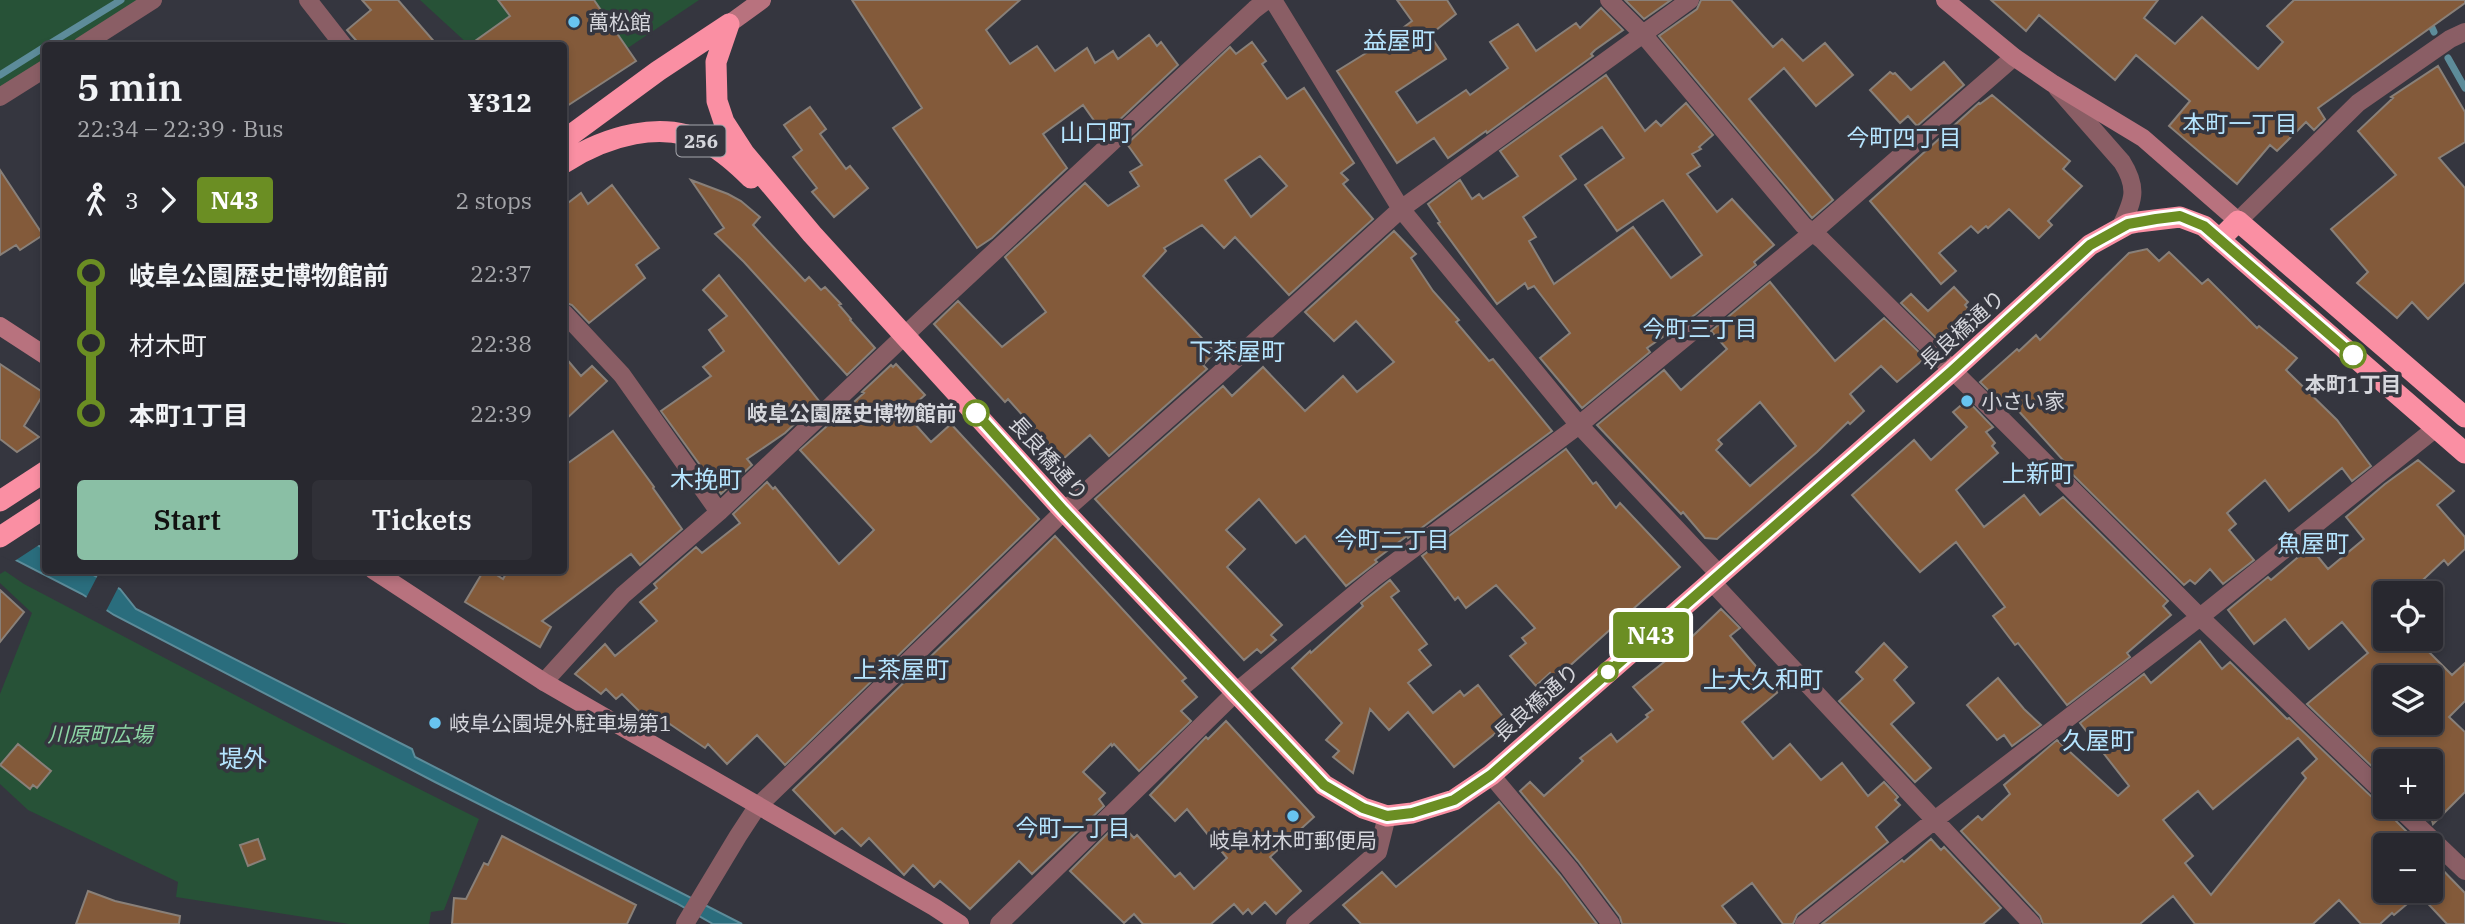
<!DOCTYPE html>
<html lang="en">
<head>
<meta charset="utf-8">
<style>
  :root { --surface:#28282f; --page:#303037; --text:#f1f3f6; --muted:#a5a6aa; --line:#44444b; --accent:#8abfa5 }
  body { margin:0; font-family:"IBM Plex Serif","Noto Sans JP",serif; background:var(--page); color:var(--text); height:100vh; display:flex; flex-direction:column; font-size:26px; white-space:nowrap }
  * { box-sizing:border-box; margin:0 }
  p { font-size:23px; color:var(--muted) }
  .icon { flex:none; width:38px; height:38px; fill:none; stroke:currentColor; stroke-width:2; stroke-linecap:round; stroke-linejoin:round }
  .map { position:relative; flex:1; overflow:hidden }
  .side { position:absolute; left:42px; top:42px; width:525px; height:532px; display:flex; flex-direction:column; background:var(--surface); border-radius:7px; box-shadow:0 4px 10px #0003,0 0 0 2px var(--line) }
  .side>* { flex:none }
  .badge { padding:0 14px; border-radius:5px; font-size:24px; line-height:46px }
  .controls { position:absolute; left:2373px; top:581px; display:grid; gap:14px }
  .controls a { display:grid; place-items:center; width:70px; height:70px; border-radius:7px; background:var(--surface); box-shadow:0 4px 10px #0003,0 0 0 2px var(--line); font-size:35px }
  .map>.badge { position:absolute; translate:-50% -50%; box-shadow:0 0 0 4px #fff }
  .legs { display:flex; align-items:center; gap:10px; height:77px; padding:0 35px; font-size:23px }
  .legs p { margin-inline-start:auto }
  .overview { display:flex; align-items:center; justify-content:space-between; height:119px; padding:0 35px }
  h1 { font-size:38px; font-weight:600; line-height:52px }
  .cta { display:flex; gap:14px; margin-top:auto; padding:14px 35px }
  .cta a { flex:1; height:80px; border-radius:7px; background:var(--accent); color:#111; font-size:28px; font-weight:600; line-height:80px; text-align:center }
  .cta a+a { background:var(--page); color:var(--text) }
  ul { padding:0 35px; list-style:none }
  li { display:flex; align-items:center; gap:24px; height:70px; font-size:26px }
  li i { display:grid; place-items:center; width:10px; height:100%; margin:0 9px; background:currentColor }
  li i::after { content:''; width:18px; height:18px; margin:-9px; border:5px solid; border-radius:50%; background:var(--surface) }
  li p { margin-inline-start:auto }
  li:first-child i { background:linear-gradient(#0000 50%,currentColor 0) }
  li:last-child i { background:linear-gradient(currentColor 50%,#0000 0) }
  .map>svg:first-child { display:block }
</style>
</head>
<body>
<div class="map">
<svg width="2465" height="924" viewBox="0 0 2465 924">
  <rect width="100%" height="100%" fill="#35363f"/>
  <!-- green -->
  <path fill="#275237" d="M0 0H152L79 45 46 46 45 66 0 95Z
    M420 0H699L564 91V46L469 45Z
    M5 571 24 584 298 728 479 819 444 910 431 912 429 924H349L176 897 178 882 28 810 0 784V694L32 613 0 583V574Z"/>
  <!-- water -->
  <path fill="#2a6d7d" stroke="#5d8c9a" stroke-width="2" d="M0 525 45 549 46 570 86 571 120 589 136 609 412 749 415 757 742 924H713L676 903 435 782 114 615 82 594 0 552Z"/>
  <!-- pier -->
  <path fill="#35363f" d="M0 521 2 522 42 543 13 562 0 555Z
    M98 575 119 586 105 613 85 600Z"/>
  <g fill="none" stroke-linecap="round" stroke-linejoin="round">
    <!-- stream -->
    <path stroke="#5d8c9a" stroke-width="7" d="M2428 19 2434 32
      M46 46 121 0
      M2448 58 2465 88
      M0 75 46 46"/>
  </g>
  <!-- building -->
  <path fill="#835a3a" stroke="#898079" stroke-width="2" fill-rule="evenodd" d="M362 0H398L438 46H361L347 30 371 10Z
    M498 0H594L636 61 564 108V46H468L510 16Z
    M852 0H1020L986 30 1010 64 1037 46 1055 71 1087 48 1095 63 1113 51 1118 59 1149 35 1157 46 1161 42 1178 65 1114 125 1112 121 1100 129 1083 105 1043 134 1067 168 992 238 977 248 893 128 922 108Z
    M1397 0H1447L1456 14 1430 35 1446 59 1396 92 1417 123 1466 90 1470 95 1508 68 1490 42 1518 24 1536 51 1576 23 1580 28 1601 8 1623 30 1595 50 1591 54 1593 56 1487 133 1486 131 1448 158 1434 138 1397 163 1337 71 1405 29 1404 27 1412 21Z
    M1625 0H1671L1644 19Z
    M1701 0H1731L1773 47 1782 39 1803 61 1825 43 1853 75 1816 106 1784 68 1749 99 1833 200 1812 218 1659 36 1697 9Z
    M1991 0H2158L2144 18 2175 44 2202 17 2258 69 2283 42 2267 26 2294 0H2465V3L2318 108 2325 119 2314 130 2306 122 2277 151 2270 145 2237 184 2169 126 2190 101 2136 55 2115 80 2039 15 2026 31Z
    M1252 42 1266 61 1262 64 1287 99 1304 88 1354 163 1341 173 1348 180 1343 184 1373 219 1289 295 1235 237 1224 248 1202 225 1164 248 1166 251 1143 276 1215 352 1203 365 1207 369 1109 456 1090 435 1062 460 1008 399 1005 402 934 324 958 301 1002 347 1046 312 1005 257 1085 183 1108 206 1139 186 1130 172 1142 165 1127 144 1230 47 1236 54ZM1260 156 1287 186 1251 217 1225 180Z
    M1944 62 1964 85 1917 126 1908 116 1900 123 1870 90 1890 72 1893 74 1895 73 1911 90Z
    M2438 66 2465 112V142L2439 158 2465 188V282L2428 319 2412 302 2397 318 2357 283 2368 272 2331 229 2396 175 2358 131 2393 98 2391 97Z
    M1606 75 1645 131 1656 121 1661 126 1686 103 1713 135 1699 147 1701 149 1692 154 1700 166 1687 174 1717 212 1732 199 1774 245 1754 262 1756 265 1696 314 1647 348 1650 352 1582 408 1540 358 1570 333 1534 286 1528 289 1525 283 1497 304 1438 223 1440 222 1428 204 1460 180 1472 199 1479 194 1483 199 1518 176 1500 151ZM1602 127 1624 158 1585 185 1617 231 1663 200 1702 255 1671 278 1633 227 1554 284 1529 241 1536 237 1523 217 1576 179 1560 156Z
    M1992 95 2070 161 2063 169 2082 186 2048 221 2052 225 2039 238 2009 209 1988 228 1986 226 1978 233 1971 226 1939 253 1956 271 1941 284 1870 201 1979 103 1980 104Z
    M810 107 826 129 820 134 846 169 850 166 868 188 834 217 812 192 817 188 793 157 802 150 784 125Z
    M0 170 43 235 20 250 16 245 0 255Z
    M691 180 728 194 741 201 760 217 753 225 805 281 809 277 821 290 825 287 841 304 839 305 851 319 850 320 875 348 847 375 744 262 715 234 724 228Z
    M612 185 659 248 636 265 645 278 589 323 572 305 564 302V206L581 193 588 204Z
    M1394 231 1416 254 1411 258 1433 291 1459 320 1456 322 1489 361 1493 359 1552 431 1408 538 1407 536 1375 560 1377 562 1346 586 1305 536 1296 543 1259 499 1226 530 1245 549 1227 567 1282 625 1271 635 1276 640 1261 653 1257 649 1244 660 1095 499 1223 386 1232 396 1263 367 1305 411 1343 376 1357 392 1394 362 1356 321 1334 341 1305 312Z
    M2147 249 2159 261 2169 252 2202 284 2208 279 2257 328 2259 326 2297 358 2286 370 2337 420 2371 466 2352 481 2342 468 2289 511 2265 480 2227 513 2236 524 2229 530 2254 560 2223 584 2210 569 2195 584 2190 580 2184 585 2060 462 2063 460 2015 407 2010 412 1980 382 2017 349 2019 351 2036 335 2040 340 2129 253Z
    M719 275 819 401 785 433 747 459 752 465 721 494 661 411 711 376 703 367 724 351 709 330 727 316 703 290Z
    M1770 282 1835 361 1884 318 1925 358 1897 382 1881 366 1850 394 1864 411 1850 424 1848 422 1817 452 1717 539 1705 538 1683 512 1681 514 1597 425 1664 370 1681 390 1727 349 1711 331ZM1760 402 1796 446 1750 486 1716 450 1722 444 1718 440Z
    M1954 287 1968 302 1965 305 1973 315 1941 343 1901 303 1911 294 1928 311Z
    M564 356 581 376 592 366 607 381 564 421Z
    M0 364 44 393 24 426 39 437 17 452 0 439Z
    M896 364 925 395 905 413 931 442 951 424 1039 519 785 765 757 735 727 764 708 744 705 748 661 718 658 725 648 720 622 694 616 699 606 689 601 694 575 674 605 644 615 656 657 621 640 602 657 588 654 584 696 547 702 553 740 523 733 514 767 482 773 489 775 487 839 564 868 536 874 530 800 450 864 393 862 392 891 365 893 367Z
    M1967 400 1993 427 1986 432 1995 443 1992 446 1998 453 1956 490 1984 527 2024 495 2040 515 2063 497 2168 601 2163 606 2171 615 2127 653 2130 657 2067 705 2018 643 2015 645 1993 616 2005 607 1956 542 1920 572 1852 495 1914 440 1931 460 1967 427 1953 412Z
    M613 431 654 487 653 488 682 529 640 565 631 554 542 621 551 627 540 647 465 602 484 570H489L503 579 508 570H564V466Z
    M1566 449 1593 484 1596 482 1616 508 1620 503 1680 567 1555 679 1550 673 1536 686 1510 656 1526 643 1522 638 1535 628 1496 585 1466 608 1458 597 1455 600 1422 556Z
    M2418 460 2454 491 2437 505 2465 537V549L2448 565 2444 560 2409 593H2385V639H2416L2452 675 2465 663V701L2449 717 2465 732V792L2433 824 2431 817 2428 820 2414 807H2431V761H2385V779L2307 704 2368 653 2342 622 2309 649 2285 619 2254 644 2228 610 2268 577 2271 580 2310 547 2328 569 2364 539 2346 517 2385 484ZM2385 677H2431V723H2385Z
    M1055 536 1186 678 1182 681 1197 697 1181 711 1191 721 1139 771 1114 744 1112 746 1111 744 1083 772 1105 793 1099 799 1104 806 1032 874 1019 861 970 909 940 881 934 887 913 865 904 875 869 838 861 846 842 828 835 834 793 790Z
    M1390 580 1399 591 1391 597 1427 644 1419 650 1431 665 1408 683 1433 713 1460 691 1464 696 1478 685 1508 723 1454 767 1408 712 1389 730 1370 709 1353 773 1333 757 1339 751 1326 740 1342 723 1292 668 1310 651 1311 653 1363 606 1361 603Z
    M0 590 24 612 0 642Z
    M1721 609 1740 628 1730 636 1778 692 1742 722 1773 759 1790 744 1821 780 1842 763 1868 796 1884 782 1898 797 1895 800 1900 805 1876 827 1888 842 1797 915 1793 924H1783L1752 883 1722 906 1736 924H1622L1620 917 1578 861 1520 791 1530 782 1544 796 1583 761 1580 758 1611 734 1617 742 1648 717 1646 715 1653 710 1633 687 1674 654Z
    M2200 641 2222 669 2230 662 2287 719 2289 718 2377 802 2385 805 2390 815 2411 836 2402 845H2385V891H2431V858L2465 893V924H2447L2419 894 2394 915 2392 913 2380 924H2361L2339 900 2313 924H2195L2173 896 2140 924H2043L2040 916 1961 831 1978 816 1982 820 2010 794 2004 785 2057 740 2118 796 2129 786 2080 723 2144 674 2151 683ZM2298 738 2317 759 2302 773 2306 778 2211 895 2185 863 2193 856 2163 820 2198 791 2213 809Z
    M1884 643 1907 667 1894 680 1914 703 1891 724 1931 768 1915 782 1839 701 1863 679 1856 672Z
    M1998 678 2024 709 2041 725 2012 746 2004 735 1997 740 1967 705Z
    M1226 721 1314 817 1270 857 1301 891 1276 914 1265 902 1252 914 1248 909 1243 914 1234 904 1211 924H1143L1134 914 1124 923 1070 871 1119 822 1134 838 1137 835 1175 877 1180 873 1194 889 1227 858 1187 809 1175 821 1150 795 1206 737 1208 739Z
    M18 744 51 771 37 788 33 785 30 789 0 765Z
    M1499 802 1560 875 1597 924H1361L1343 905 1382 872 1396 887Z
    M502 836 636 905 627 924H452L454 898 466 899 484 863 488 865Z
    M258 839 265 859 248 866 240 845Z
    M1931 839 1941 850 1944 847 2001 908 1983 924H1822L1902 860 1904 862Z
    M88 891 115 901 180 916 179 924H76Z"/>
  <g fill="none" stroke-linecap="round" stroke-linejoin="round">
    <!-- street -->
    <path stroke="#8a5e65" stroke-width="18" d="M308 0 344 46
      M1273 0 1401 209 1579 425 1719 574
      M1609 0 1642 33 1803 225 1822 240 2200 617 2385 794
      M81 46 153 0
      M2057 88 2122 162C2139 189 2133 201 2120 228
      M0 97 46 68
      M2238 221 2358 103 2450 39 2465 32
      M564 313 622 375 719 512
      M1711 581 2032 924
      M544 682 623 595 719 512 921 320 1255 9 1267 0
      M1491 775 1569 868 1611 924
      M2398 807 2465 871
      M685 924 738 836 757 807 1064 511 1218 375 1401 209 1690 0
      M999 924 1236 692 1374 578 1579 425 1812 233 2014 57
      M1295 924 1378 852 1387 816
      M1804 924 1936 819 2200 617 2436 428"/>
    <!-- secondary -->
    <path stroke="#b8727e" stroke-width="18" d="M1945 0 2014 57 2052 83 2143 138 2238 221
      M729 24 762 0
      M0 326 46 356
      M373 570 544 682 934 907 960 924"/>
    <!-- highway -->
    <path stroke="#fa8fa3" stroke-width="21" d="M729 24 716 62 717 101 724 122 744 153 812 234 1064 511 1324 785 1363 808 1387 816 1412 813 1454 800 1491 775 1952 371 2090 245 2128 224 2138 222 2180 217 2204 226 2465 453
      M564 140 658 71 729 24
      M564 163C604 137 663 118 709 144 725 153 738 165 751 178
      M2221 238 2238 221 2465 417
      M0 501 46 471
      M0 537 46 507"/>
  </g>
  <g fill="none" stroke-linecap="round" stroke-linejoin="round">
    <!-- line-1 casing -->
    <g stroke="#fff" stroke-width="16">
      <path id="line-1" d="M976 413 1063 510 1324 785 1363 808 1387 816 1412 813 1454 800 1491 775 1952 371 2090 245 2128 224 2156 219 2180 216 2204 226 2353 355"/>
    </g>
    <!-- line-1 -->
    <use href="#line-1" stroke="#6b8e23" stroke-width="10"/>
  </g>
  <!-- markers -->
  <g fill="#68c4f0" stroke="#35363f" stroke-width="2.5">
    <circle cx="574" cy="22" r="7"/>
    <circle cx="1967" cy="401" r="7"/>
    <circle cx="435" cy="723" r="7"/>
    <circle cx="1293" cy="816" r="7"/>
  </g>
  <g fill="#fff" stroke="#6b8e23" stroke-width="3.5">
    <circle cx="2353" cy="355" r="12"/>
    <circle cx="976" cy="413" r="12"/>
    <circle cx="1608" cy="672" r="9"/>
  </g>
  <g text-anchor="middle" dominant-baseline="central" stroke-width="7" stroke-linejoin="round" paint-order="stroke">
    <!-- shield labels -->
    <rect fill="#35363f" stroke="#a5a6ad" stroke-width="2" x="676.5" y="125.5" width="49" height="31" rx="5"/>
    <g font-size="19" font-weight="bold" fill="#d5d6dc">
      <text x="701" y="141">256</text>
    </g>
    <!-- poi labels -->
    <g font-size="21" fill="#d5d6dc" stroke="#35363f" text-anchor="start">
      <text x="588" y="22">萬松館</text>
      <text x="1981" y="401">小さい家</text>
      <text x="449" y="723">岐阜公園堤外駐車場第1</text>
      <text x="1293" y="840" text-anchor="middle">岐阜材木町郵便局</text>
    </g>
    <!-- street labels -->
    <g font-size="21" fill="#d5d6dc" stroke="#35363f">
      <text transform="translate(1962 329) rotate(-42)">長良橋通り</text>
      <text transform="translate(1049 458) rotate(48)">長良橋通り</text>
      <text transform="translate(1536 702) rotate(-41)">長良橋通り</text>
    </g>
    <!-- stop labels -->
    <g font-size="21" font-weight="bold" fill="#d5d6dc" stroke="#35363f">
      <text x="2353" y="384">本町1丁目</text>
      <text x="957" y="413" text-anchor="end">岐阜公園歴史博物館前</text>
    </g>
    <!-- park labels -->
    <g font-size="21" font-style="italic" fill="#8cd6a5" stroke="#35363f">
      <text x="100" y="734">川原町広場</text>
    </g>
    <!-- neighbourhood labels -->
    <g font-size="23" fill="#b6e5ff" stroke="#35363f">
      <text x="2240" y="123">本町一丁目</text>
      <text x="1904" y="137">今町四丁目</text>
      <text x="1700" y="328">今町三丁目</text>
      <text x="1392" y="539">今町二丁目</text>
      <text x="1073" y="827">今町一丁目</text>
    </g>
    <!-- quarter labels -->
    <g font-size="24" fill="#b6e5ff" stroke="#35363f">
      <text x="1399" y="40">益屋町</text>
      <text x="1096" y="132">山口町</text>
      <text x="1237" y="351">下茶屋町</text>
      <text x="2038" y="473">上新町</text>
      <text x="706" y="479">木挽町</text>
      <text x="2313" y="543">魚屋町</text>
      <text x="901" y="669">上茶屋町</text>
      <text x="1763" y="679">上大久和町</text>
      <text x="2098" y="740">久屋町</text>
      <text x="243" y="758">堤外</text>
    </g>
  </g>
</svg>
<div class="controls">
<a><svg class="icon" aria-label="locate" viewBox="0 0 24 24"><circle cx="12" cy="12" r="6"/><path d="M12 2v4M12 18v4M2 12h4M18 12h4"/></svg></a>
<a><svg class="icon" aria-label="layers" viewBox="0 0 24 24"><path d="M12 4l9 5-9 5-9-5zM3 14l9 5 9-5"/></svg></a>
<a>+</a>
<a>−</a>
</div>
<b class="badge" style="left:1651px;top:635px;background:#6b8e23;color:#fff">N43</b>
<section class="side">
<div class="overview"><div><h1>5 min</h1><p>22:34 – 22:39 · Bus</p></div><b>¥312</b></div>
<div class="legs"><svg class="icon" aria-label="walk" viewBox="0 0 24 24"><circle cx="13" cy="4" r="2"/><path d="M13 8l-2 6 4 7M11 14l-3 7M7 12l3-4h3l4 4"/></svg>3<svg class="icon" aria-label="forward" viewBox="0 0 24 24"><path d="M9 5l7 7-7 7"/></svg><b class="badge" style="background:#6b8e23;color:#fff">N43</b><p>2 stops</p></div>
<ul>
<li><i style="color:#6b8e23"></i><b>岐阜公園歴史博物館前</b><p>22:37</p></li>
<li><i style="color:#6b8e23"></i><span>材木町</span><p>22:38</p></li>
<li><i style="color:#6b8e23"></i><b>本町1丁目</b><p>22:39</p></li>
</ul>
<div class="cta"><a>Start</a><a>Tickets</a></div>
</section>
</div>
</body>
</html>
